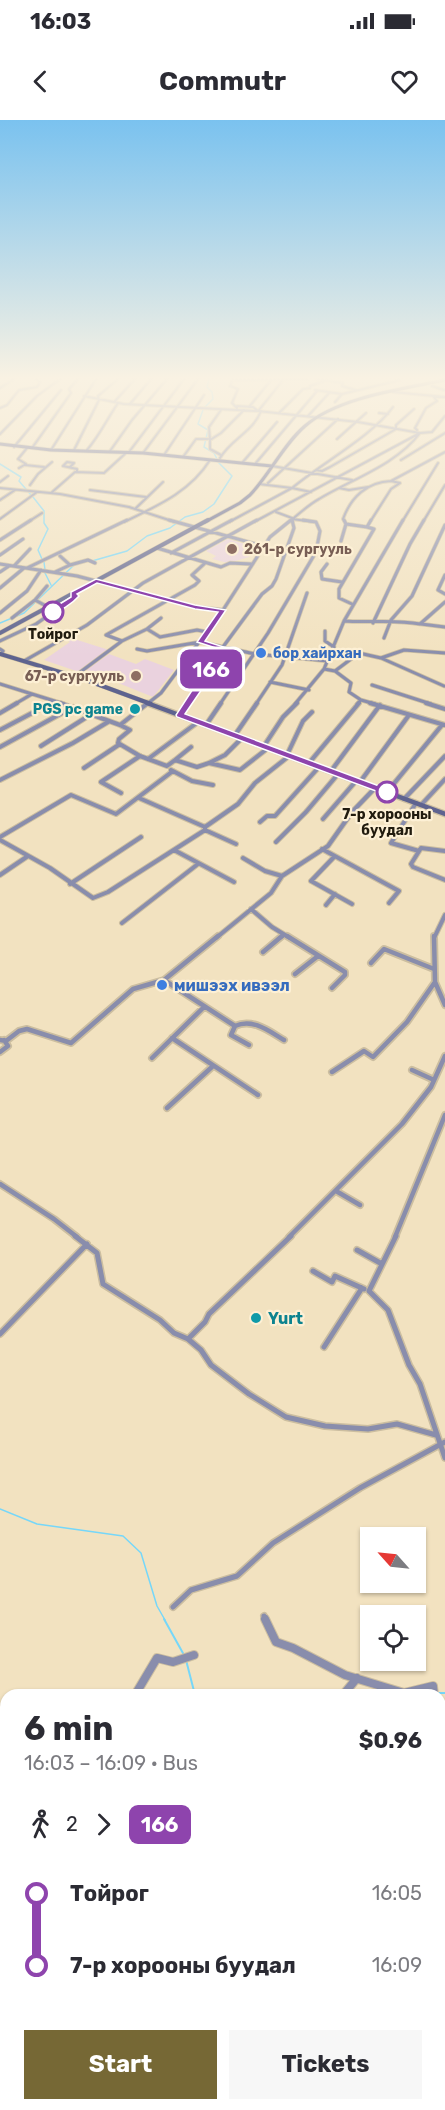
<!DOCTYPE html>
<html lang="en">
<head>
<meta charset="utf-8">
<style>
  :root { --surface:#fff; --page:#f7f7f7; --text:#2b2b33; --muted:#7c7c81; --accent:#766835 }
  body { margin:0; font-family:Rubik,sans-serif; background:var(--page); color:var(--text); height:100vh; display:flex; flex-direction:column; font-size:22px; white-space:nowrap }
  * { box-sizing:border-box; margin:0 }
  p { font-size:20px; color:var(--muted) }
  .icon { flex:none; width:33px; height:33px; fill:none; stroke:currentColor; stroke-width:2; stroke-linecap:round; stroke-linejoin:round }
  .map { position:relative; flex:1; overflow:hidden }
  .panel { position:absolute; left:0px; top:1569px; width:446px; height:422px; display:flex; flex-direction:column; background:var(--surface); border-radius:18px 18px 0 0; box-shadow:0 2px 4px #0004 }
  .panel>* { flex:none }
  .badge { padding:0 12px; border-radius:9px; font-size:21px; line-height:39px }
  .needle { width:39px; rotate:297deg }
  .fabs { position:absolute; left:360px; top:1407px; display:grid; gap:12px }
  .fabs a { display:grid; place-items:center; width:66px; height:66px; border-radius:0px; background:var(--surface); box-shadow:0 2px 4px #0004; font-size:30px }
  .map>.badge { position:absolute; translate:-50% -50%; box-shadow:0 0 0 3px #fff }
  .legs { display:flex; align-items:center; gap:9px; height:66px; padding:0 24px; font-size:20px }
  .legs p { margin-inline-start:auto }
  .overview { display:flex; align-items:center; justify-content:space-between; height:102px; padding:0 24px }
  h1 { font-size:33px; font-weight:700; line-height:45px }
  .button { display:flex; gap:12px; margin-top:auto; padding:12px 24px }
  .button a { flex:1; height:69px; border-radius:0px; background:var(--accent); color:#fff; font-size:24px; font-weight:700; line-height:69px; text-align:center }
  .button a+a { background:var(--page); color:var(--text) }
  ul { padding:0 24px; list-style:none }
  li { display:flex; align-items:center; gap:21px; height:72px; font-size:22px }
  li i { display:grid; place-items:center; width:9px; height:100%; margin:0 8px; background:currentColor }
  li i::after { content:''; width:15px; height:15px; margin:-8px; border:4px solid; border-radius:50%; background:var(--surface) }
  li p { margin-inline-start:auto }
  li:first-child i { background:linear-gradient(#0000 50%,currentColor 0) }
  li:last-child i { background:linear-gradient(currentColor 50%,#0000 0) }
  .status { display:flex; justify-content:space-between; align-items:center; height:42px; padding:0 30px; background:var(--surface); direction:ltr }
  .status svg { height:16px; fill:currentColor }
  header { display:flex; justify-content:space-between; align-items:center; height:78px; padding:0 24px; background:var(--surface); font-size:27px; font-weight:700 }
  .map>svg:first-child { display:block }
</style>
</head>
<body>
<div class="status"><b>16:03</b><svg viewBox="0 0 49 12"><path d="M0 12V9h3v3zM5 12V6h3v6zM10 12V3h3v9zM15 12V0h3v12zM26 1h20v11H26zM47 4h2v5h-2z"/></svg></div>
<header><svg class="icon" aria-label="back" viewBox="0 0 24 24"><path d="M15 5l-7 7 7 7"/></svg>Commutr<svg class="icon" aria-label="heart" viewBox="0 0 24 24"><path d="M12 20l-8-8c-3-5 5-10 8-4 3-6 11-1 8 4z"/></svg></header>
<div class="map">
<svg width="445" height="1990" viewBox="0 0 445 1990">
  <rect width="100%" height="100%" fill="#f2e2c0"/>
  <!-- education -->
  <path fill="#ead2de" d="M228 419 255 427 249 437 228 443 212 439 216 436 206 431Z
    M71 518 109 530 79 552 44 540 70 522 67 520Z
    M109 534 136 544 145 539 174 550 153 577 86 550Z"/>
  <g fill="none" stroke-linecap="round" stroke-linejoin="round">
    <!-- stream-far1 -->
    <path stroke="#76d7f9" stroke-width="1.5" d="M205 287 213 279 212 272 207 267 209 259
      M203 290 198 304 208 310 204 327 214 333 217 339
      M0 344 21 357 19 361 31 375
      M33 377 44 391V403L48 409 38 430 42 439
      M92 441 127 431 147 416 170 408 185 397 203 392 214 384 232 356 218 342
      M44 442 45 450
      M45 453 51 465
      M0 503 24 493 73 446
      M0 1389 37 1404 123 1416 141 1433 157 1486 165 1500"/>
    <!-- stream -->
    <path stroke="#76d7f9" stroke-width="2" d="M164 1499 184 1535
      M186 1540 195 1575
      M436 1573H445
      M423 1575 431 1573"/>
    <!-- street-far5 casing -->
    <g stroke="#ccbea0" stroke-width="4">
      <path id="street-far5" d="M36 259 40 262 37 267
        M233 259 230 266 238 269 232 283 237 288
        M317 259 343 263 342 266 356 270
        M235 260 307 259
        M310 266 324 261
        M432 266 444 270
        M0 268 14 259
        M315 270 342 274
        M393 272 445 277
        M84 276 124 284 257 291
        M115 281 135 259
        M335 282 342 274 400 260
        M130 284 151 259
        M237 286 253 287 258 291 358 302 420 313C396 345 352 359 319 379 308 385 299 394 289 402
        M249 287 271 260
        M0 288 7 285 19 270 37 267
        M259 290 283 260
        M279 293 303 269 310 268
        M379 293 388 294
        M308 296 330 272
        M417 310 415 308 426 288 437 281 433 276
        M0 314 37 276 60 259
        M337 319 366 293
        M210 320 209 307 221 290
        M14 327 61 270
        M32 328 71 273 69 269 78 259
        M51 330 96 259
        M74 330 99 280 98 276 118 259
        M87 330C100 315 107 299 118 283
        M110 331 132 300 167 259
        M129 332 184 259
        M143 333 198 259
        M164 335 204 275
        M221 335 210 329V320L221 313 244 290
        M183 337 196 319H208
        M220 338C231 319 253 312 261 291
        M401 340 445 313
        M242 343 277 302
        M255 344 317 271
        M25 345 44 347
        M272 346 352 360
        M70 347 74 343 67 342 63 346 77 349V351
        M19 348 26 344 18 339 27 328
        M316 350 322 351 330 347 396 309V305L414 289
        M0 362 8 356
        M268 363 338 299
        M259 364 292 368C322 343 372 316 393 287
        M30 365 38 354 52 342
        M0 368 60 374 129 387 175 402
        M339 368 349 370 368 367
        M90 370 146 377
        M51 373 75 352 104 353 127 332
        M0 380 15 370
        M136 388 163 362
        M276 392 292 398 293 402
        M0 399 37 372
        M292 399 315 402
        M28 402 42 393
        M124 402C157 386 190 372 210 340
        M229 402 292 368 311 372
        M254 402 420 313 432 312 445 296
        M345 402 343 399C351 377 367 362 391 361
        M370 402 391 369 400 363 391 361 445 332
        M402 402 438 343
        M423 402 445 365"/>
    </g>
    <!-- street-far4 casing -->
    <g stroke="#ccbea0" stroke-width="4.5">
      <path id="street-far4" d="M169 400 263 426
        M346 404 367 407
        M0 420 31 400
        M341 421 346 404 344 400
        M157 428 221 447 230 443 251 444
        M171 433 232 400
        M0 435 23 419
        M0 444 77 456 195 487 223 490
        M327 444 321 452 322 459 342 462
        M70 445 88 440 95 443
        M14 446 30 429
        M27 448 127 400
        M0 452 9 446
        M55 452 70 445 60 436
        M445 455 438 470 445 474
        M0 468 24 448
        M35 480 48 487
        M352 484 339 478V469L374 409 367 407 371 400
        M0 493 27 471 41 450
        M12 498 35 480 47 466
        M344 501 403 400
        M373 503 410 424 424 400
        M421 504 445 507
        M147 509 160 517 197 510 207 512
        M325 511V521L334 527
        M384 518 391 500 412 476 445 405
        M0 521 36 504 73 478 75 476 73 473
        M122 521 147 509 161 498
        M0 529 3 531 1 534
        M137 529 147 531 200 522 255 534 328 541
        M381 538 444 566
        M24 541 87 505 143 463 257 400
        M324 549 335 551 359 533 381 538 404 530 445 533
        M335 551 351 563 349 572 361 580
        M75 556 122 521 106 515 195 465 199 461 192 455 204 444
        M270 562 309 570
        M0 564 64 584
        M372 565 431 584
        M15 584 32 574
        M48 584 54 581
        M147 584 161 573 223 490 270 417 291 400
        M187 584 207 556 217 535 262 474 272 466 276 459 294 408 292 400
        M220 584 268 513 316 432 320 411 316 402 303 400
        M256 584 282 545 307 473
        M295 584 324 549 344 501C370 503 395 499 420 504L445 482
        M357 584 361 580 375 584"/>
    </g>
    <!-- street-far3 casing -->
    <g stroke="#ccbea0" stroke-width="6">
      <path id="street-far3" d="M60 583 120 605 148 583
        M370 583 445 605
        M426 583 445 589
        M0 593 17 583
        M180 595 188 583
        M120 605 130 610 119 619 118 623 140 636 167 646 175 640 197 647 209 643 240 650 268 628
        M206 605 221 583
        M0 610 51 583
        M235 615 257 583
        M41 626 90 595
        M264 626 283 597 297 583
        M0 627 73 587
        M287 635 303 601 312 592
        M148 639 198 602
        M175 640 191 627
        M209 643 225 635 242 618
        M309 643 359 583
        M84 648 120 624
        M171 650 192 661 213 665
        M331 651 380 585
        M0 660 73 623 108 602
        M360 662 409 595
        M387 672 442 605
        M121 673 101 662 140 636
        M139 678 205 707
        M404 679 445 636
        M416 683 391 723 419 731
        M421 685 445 659
        M323 699 356 661
        M260 702 267 696H275L319 647
        M205 710 236 724
        M0 717 71 675 116 694 173 651
        M0 720 50 748 93 778 108 772 205 710V707L238 684 255 663 289 636
        M276 722 306 692 338 654
        M322 729 399 771 389 783
        M174 730 234 762
        M445 731 421 728 411 744 413 747 445 760
        M334 737 311 761 352 784
        M243 738 265 751 282 756
        M0 755 28 736
        M70 764 141 717
        M326 785 335 774
        M251 789 272 807 290 818
        M122 803 198 744
        M216 818 271 773 282 756 328 726 352 692 375 668
        M280 818 284 815
        M434 818 445 795"/>
    </g>
    <!-- street-far2 casing -->
    <g stroke="#ccbea0" stroke-width="8">
      <path id="street-far2" d="M287 816 345 852V855L332 868
        M434 816 435 862 445 885
        M263 832 282 816
        M371 843 384 829 434 849
        M295 854 318 836
        M164 860 235 906C253 898 269 911 284 920
        M235 906 231 915 249 925
        M172 918 258 975
        M0 920 6 921 19 911 27 909 71 923 133 869 164 860 218 816
        M0 932 8 926 4 920
        M152 938 204 887
        M412 950 434 960
        M332 952 364 931 373 937 407 902 435 862
        M167 988 213 946
        M0 1064 54 1099 77 1117
        M336 1071 360 1085
        M289 1117 402 1004 431 967 445 936
        M395 1117 445 995"/>
    </g>
    <!-- street-far1 casing -->
    <g stroke="#ccbea0" stroke-width="8">
      <path id="street-far1" d="M75 1116 97 1133 103 1164 160 1200 174 1213 188 1219 205 1202 209 1194 291 1116
        M396 1116 369 1171 388 1190 409 1245 420 1264 445 1338
        M357 1130 382 1144
        M313 1151 332 1162 335 1156 364 1169
        M0 1214 87 1124
        M188 1219 201 1230 211 1245 249 1274 286 1297 325 1306 368 1309 397 1304 436 1315
        M324 1227 362 1168
        M173 1487 191 1470 237 1456 273 1423 360 1368 445 1322
        M264 1496 266 1500"/>
    </g>
    <!-- street casing -->
    <g stroke="#ccbea0" stroke-width="10">
      <path id="street" d="M265 1499 276 1522 293 1528 345 1555 404 1573 433 1566 434 1575
        M135 1575 157 1538 173 1542 194 1535
        M343 1575 357 1558
        M440 1594 445 1601
        M0 1596 6 1601
        M0 1677 6 1681
        M440 1699 445 1702
        M0 1724 6 1718
        M0 1777 6 1776
        M440 1800 445 1802
        M0 1901 6 1885
        M0 1940 6 1944
        M440 1948 445 1949
        M312 1990 324 1984"/>
    </g>
    <!-- secondary-far2 casing -->
    <g stroke="#ccbea0" stroke-width="4.5">
      <path id="secondary-far2" d="M0 324 51 330 143 333 272 346
        M205 402 240 383 250 375C270 354 283 325 305 306 338 277 403 269 445 260"/>
    </g>
    <!-- secondary-far1 casing -->
    <g stroke="#ccbea0" stroke-width="5">
      <path id="secondary-far1" d="M0 513 208 400
        M0 534 86 560 151 584"/>
    </g>
    <!-- secondary casing -->
    <g stroke="#ccbea0" stroke-width="7">
      <path id="secondary" d="M147 583 445 694"/>
    </g>
    <!-- street-far5 -->
    <use href="#street-far5" stroke="#898dac" stroke-width="2"/>
    <!-- street-far4 -->
    <use href="#street-far4" stroke="#898dac" stroke-width="3"/>
    <!-- street-far3 -->
    <use href="#street-far3" stroke="#898dac" stroke-width="4"/>
    <!-- street-far2 -->
    <use href="#street-far2" stroke="#898dac" stroke-width="4.5"/>
    <!-- street-far1 -->
    <use href="#street-far1" stroke="#898dac" stroke-width="5"/>
    <!-- street -->
    <use href="#street" stroke="#898dac" stroke-width="8"/>
    <!-- secondary-far2 -->
    <use href="#secondary-far2" stroke="#5e638f" stroke-width="3"/>
    <!-- secondary-far1 -->
    <use href="#secondary-far1" stroke="#5e638f" stroke-width="4"/>
    <!-- secondary -->
    <use href="#secondary" stroke="#5e638f" stroke-width="4.5"/>
  </g>
  <!-- sky -->
  <linearGradient id="sky" x2="0" y2="1"><stop stop-color="#7ac2ef"/><stop offset="0.48" stop-color="#f9f2e3"/><stop offset="1" stop-color="#f9f2e3" stop-opacity="0"/></linearGradient>
  <rect width="445" height="537" fill="url(#sky)"/>
  <!-- line-1 -->
  <path fill="#8e44ad" stroke="#fff" stroke-width="1.5" d="M96 459 195 485 226 490 205 521 227 528 220 536 211 556 185 594 390 670V674H384L177 597 176 595 219 529 197 522 218 492 195 489 97 463 77 474 79 476C73 483 59 493 50 493V490L71 477V472Z"/>
  <!-- markers -->
  <g fill="#8d6e63" stroke="#fdf0d5" stroke-width="2">
    <circle cx="232" cy="429" r="6"/>
    <circle cx="136" cy="556" r="6"/>
  </g>
  <g fill="#fff" stroke="#8e44ad" stroke-width="3">
    <circle cx="53" cy="492" r="10"/>
    <circle cx="387" cy="672" r="10"/>
  </g>
  <g fill="#3f7fe0" stroke="#fdf0d5" stroke-width="2">
    <circle cx="261" cy="533" r="6"/>
    <circle cx="162" cy="865" r="6"/>
  </g>
  <g fill="#0f9aa8" stroke="#fdf0d5" stroke-width="2">
    <circle cx="135" cy="589" r="6"/>
    <circle cx="256" cy="1198" r="6"/>
  </g>
  <g text-anchor="middle" dominant-baseline="central" stroke-width="4.5" stroke-linejoin="round" paint-order="stroke">
    <!-- far-education labels -->
    <g font-size="14" font-weight="bold" fill="#785e54" stroke="#fdf0d5" text-anchor="start">
      <text x="244" y="429">261-р сургууль</text>
      <text x="124" y="556" text-anchor="end">67-р сургууль</text>
    </g>
    <!-- far-stop labels -->
    <g font-size="14" font-weight="bold" fill="#211b0e" stroke="#fdf0d5">
      <text x="53" y="514">Тойрог</text>
      <text x="387" y="694">7-р хорооны<tspan x="387" dy="16">буудал</tspan></text>
    </g>
    <!-- far-shop labels -->
    <g font-size="14" font-weight="bold" fill="#366cbe" stroke="#fdf0d5" text-anchor="start">
      <text x="273" y="533">бор хайрхан</text>
    </g>
    <!-- far-culture labels -->
    <g font-size="14" font-weight="bold" fill="#0d838f" stroke="#fdf0d5" text-anchor="end">
      <text x="123" y="589">PGS pc game</text>
    </g>
    <!-- shop labels -->
    <g font-size="16" font-weight="bold" fill="#366cbe" stroke="#fdf0d5" text-anchor="start">
      <text x="174" y="865">мишээх ивээл</text>
    </g>
    <!-- culture labels -->
    <g font-size="16" font-weight="bold" fill="#0d838f" stroke="#fdf0d5" text-anchor="start">
      <text x="268" y="1198">Yurt</text>
    </g>
  </g>
</svg>
<div class="fabs">
<a><svg class="needle" viewBox="-14 -14 28 28"><path d="M0-13l5 13h-10z" fill="#e53935"/><path d="M0 13l5-13h-10z" fill="#7c7c81"/></svg></a>
<a><svg class="icon" aria-label="locate" viewBox="0 0 24 24"><circle cx="12" cy="12" r="6"/><path d="M12 2v4M12 18v4M2 12h4M18 12h4"/></svg></a>
</div>
<b class="badge" style="left:211px;top:549px;background:#8e44ad;color:#fff">166</b>
<section class="panel">
<div class="overview"><div><h1>6 min</h1><p>16:03 – 16:09 · Bus</p></div><b>$0.96</b></div>
<div class="legs"><svg class="icon" aria-label="walk" viewBox="0 0 24 24"><circle cx="13" cy="4" r="2"/><path d="M13 8l-2 6 4 7M11 14l-3 7M7 12l3-4h3l4 4"/></svg>2<svg class="icon" aria-label="forward" viewBox="0 0 24 24"><path d="M9 5l7 7-7 7"/></svg><b class="badge" style="background:#8e44ad;color:#fff">166</b></div>
<ul>
<li><i style="color:#8e44ad"></i><b>Тойрог</b><p>16:05</p></li>
<li><i style="color:#8e44ad"></i><b>7-р хорооны буудал</b><p>16:09</p></li>
</ul>
<div class="button"><a>Start</a><a>Tickets</a></div>
</section>
</div>
</body>
</html>
